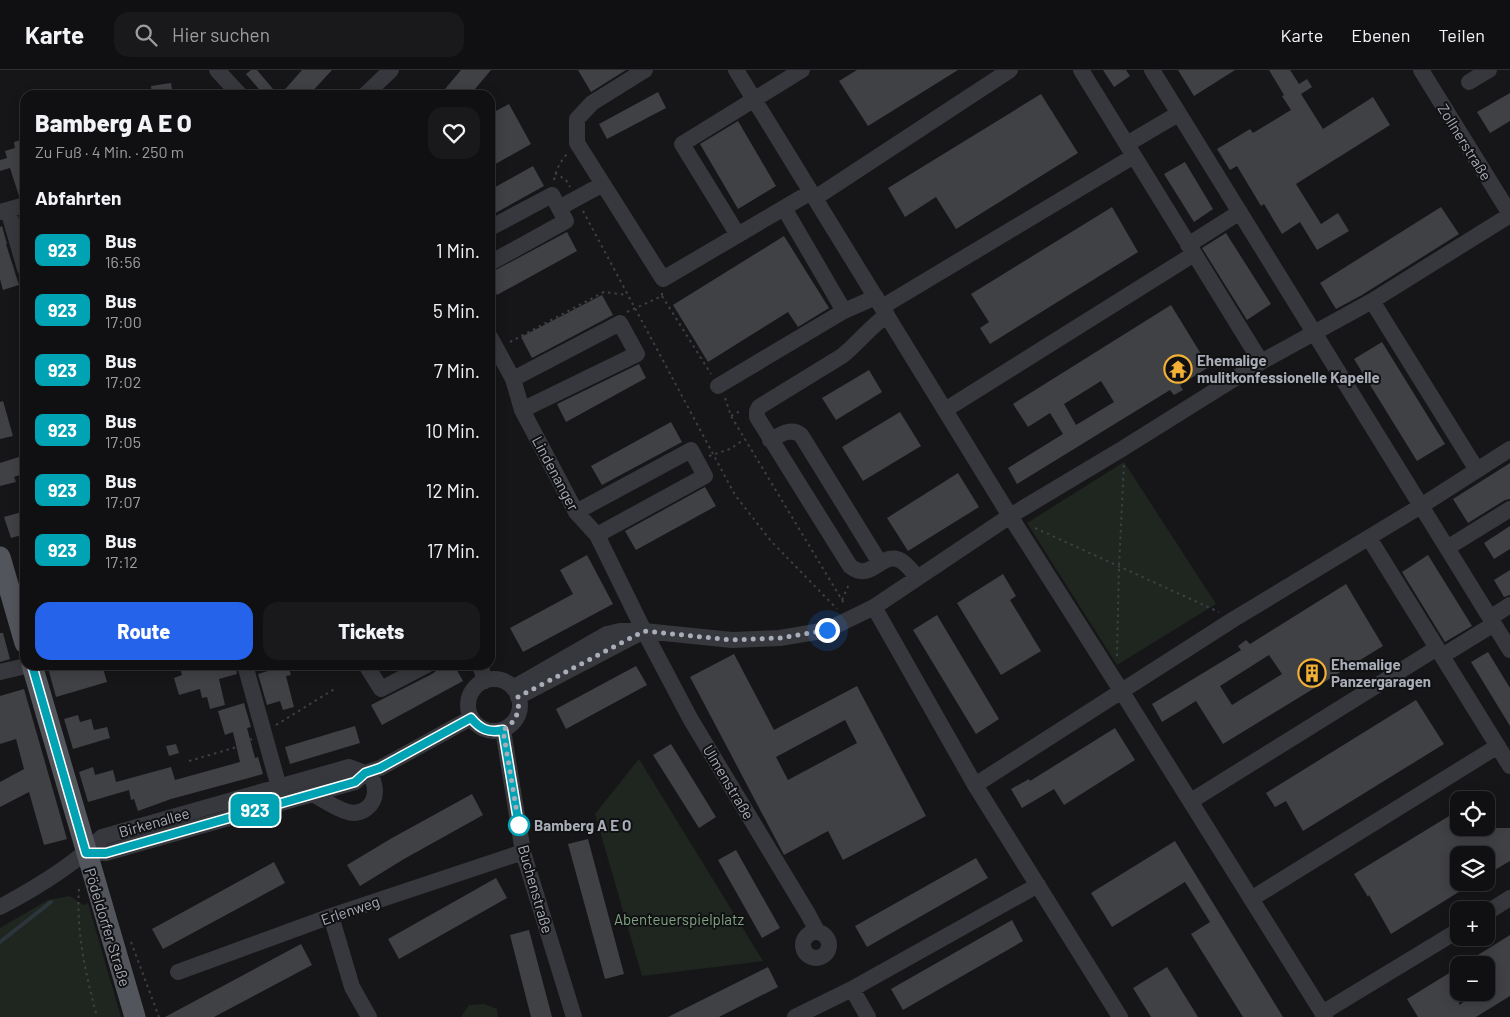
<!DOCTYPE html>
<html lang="de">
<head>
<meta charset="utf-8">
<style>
  :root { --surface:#101012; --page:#19191b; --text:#f1f3f6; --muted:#9c9d9f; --line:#303032; --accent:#2563eb }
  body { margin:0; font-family:Barlow,sans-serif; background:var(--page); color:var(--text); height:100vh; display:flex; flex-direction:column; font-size:19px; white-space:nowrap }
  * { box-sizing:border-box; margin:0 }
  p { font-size:16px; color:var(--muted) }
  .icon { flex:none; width:28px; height:28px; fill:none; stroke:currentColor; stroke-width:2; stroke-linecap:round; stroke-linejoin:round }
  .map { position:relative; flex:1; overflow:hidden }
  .sheet { position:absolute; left:20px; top:20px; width:475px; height:580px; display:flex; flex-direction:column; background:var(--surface); border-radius:15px; box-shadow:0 2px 12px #0003,0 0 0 1px var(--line) }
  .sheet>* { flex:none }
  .badge { padding:0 10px; border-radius:8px; font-size:18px; line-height:32px }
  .tools { position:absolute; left:1450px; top:721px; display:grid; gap:10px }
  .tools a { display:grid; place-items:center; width:45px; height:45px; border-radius:10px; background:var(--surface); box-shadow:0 2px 12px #0003,0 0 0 1px var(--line); font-size:25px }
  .you { position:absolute; width:25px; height:25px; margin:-12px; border:4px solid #fff; border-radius:50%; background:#1a73e8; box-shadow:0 0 0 8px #1a73e833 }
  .map>.badge { position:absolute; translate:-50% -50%; box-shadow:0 0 0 2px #fff }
  h2 { padding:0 15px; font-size:19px; line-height:45px }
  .round { display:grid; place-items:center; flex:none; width:52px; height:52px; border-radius:15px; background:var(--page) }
  .summary { display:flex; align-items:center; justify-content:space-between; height:85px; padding:0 15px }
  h1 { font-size:24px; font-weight:800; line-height:38px }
  .cta { display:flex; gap:10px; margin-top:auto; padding:10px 15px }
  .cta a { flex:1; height:58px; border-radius:15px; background:var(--accent); color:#fff; font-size:20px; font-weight:800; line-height:58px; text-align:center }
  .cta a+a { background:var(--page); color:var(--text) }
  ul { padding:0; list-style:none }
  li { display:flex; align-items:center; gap:15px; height:60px; padding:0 15px }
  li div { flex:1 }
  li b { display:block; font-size:19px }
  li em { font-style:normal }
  li .badge { min-width:55px; font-weight:700; text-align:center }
  header { display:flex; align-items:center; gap:30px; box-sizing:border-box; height:70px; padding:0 25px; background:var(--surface); border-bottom:1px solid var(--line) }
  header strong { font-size:24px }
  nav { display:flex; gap:28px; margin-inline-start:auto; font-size:18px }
  .search { width:350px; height:45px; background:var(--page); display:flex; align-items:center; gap:12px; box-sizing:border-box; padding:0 18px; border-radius:15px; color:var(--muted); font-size:19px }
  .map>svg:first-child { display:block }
</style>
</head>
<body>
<header>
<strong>Karte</strong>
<div class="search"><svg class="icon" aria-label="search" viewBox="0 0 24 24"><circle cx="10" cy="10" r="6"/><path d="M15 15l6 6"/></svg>Hier suchen</div>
<nav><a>Karte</a><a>Ebenen</a><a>Teilen</a></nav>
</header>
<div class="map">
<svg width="1510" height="947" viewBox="0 0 1510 947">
  <rect width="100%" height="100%" fill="#161618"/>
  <!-- green -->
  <path fill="#1e261f" d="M1124 392 1216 534 1117 595 1027 453Z
    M639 689 763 891H764L642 906 595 744Z
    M70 826 83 835 88 833 121 947H0V858L48 830Z
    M484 934 497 939 498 947H461L469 935Z"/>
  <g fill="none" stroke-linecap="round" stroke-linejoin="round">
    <!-- stream -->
    <path stroke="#2c353c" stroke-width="4" d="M0 872 51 832"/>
  </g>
  <!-- building -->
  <path fill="#404145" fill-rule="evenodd" d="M251 0H257L278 25H264L246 4Z
    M302 0H332L309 25H280Z
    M461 0H491L470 25H440Z
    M578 0H626L591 22Z
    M857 0H958L868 56 839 11Z
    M1103 0H1126L1130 6 1114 17Z
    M1178 0H1235L1194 26Z
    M1269 0H1290L1299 14 1307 9 1312 17 1301 24 1323 59 1373 27 1390 55 1296 114 1321 154 1338 143 1349 161 1317 180 1300 152 1282 164 1264 134 1261 136 1237 96 1230 100 1217 79 1250 59 1253 63 1291 40 1282 26 1284 25Z
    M171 13 173 25H152L151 16Z
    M658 22 666 38 607 69 599 54Z
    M1510 23V51L1490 63 1477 42Z
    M1041 24 1078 83 956 159 936 127 905 147 888 118Z
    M509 34 531 74 490 97V44Z
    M738 51 776 116 738 139 700 74Z
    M25 69V125L19 126 10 98 0 101V90L7 88 5 81 15 78 14 72Z
    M1185 92 1213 139 1194 152 1164 104Z
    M533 96 544 116 490 146V120Z
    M1112 137 1138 182 990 274 980 258 989 252 971 224Z
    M1441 137 1459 164 1362 225 1336 239 1320 213Z
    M2 156 7 174H6L19 215 3 220 0 209V157Z
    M567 162 577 181 497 225 490 212V203Z
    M1226 163 1271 234 1247 250 1202 178Z
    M784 166 829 238 798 257 788 242 708 292 673 235Z
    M602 225 613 245 532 288 521 267Z
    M1171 235 1209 297 1180 315 1183 320 1174 325 1170 320 1017 414 1008 398 1063 364 1050 343 1028 357 1013 334ZM1101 311 1114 332 1076 355 1064 334Z
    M1382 272 1445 374 1417 391 1354 289Z
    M639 294 646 308 566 352 557 334Z
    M869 300 882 322 836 350 822 328Z
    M3 331 13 366 0 369V332Z
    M900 342 921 376 863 411 842 377Z
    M671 352 682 372 602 415 591 396Z
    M25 385V403L14 407 16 412 0 416V393Z
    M1510 393V429L1505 430 1468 453 1453 429Z
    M958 403 979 437 908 481 887 448Z
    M705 417 716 436 636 480 625 461Z
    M25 441V464L11 468 4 447Z
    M1510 456V479L1494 489 1484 473Z
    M587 485 613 534 523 582 510 558 573 524 560 500Z
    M1428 485 1472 556 1445 572 1402 502Z
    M1510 500V525L1504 527 1494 510Z
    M1003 504 1016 526 1010 530 1041 581 1001 605 957 533Z
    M1346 514 1383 576 1223 674 1196 631 1162 652 1152 634 1241 580 1238 576 1246 570 1250 574ZM1269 585 1282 604 1232 635 1220 616Z
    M937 545 999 649 976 664 913 560Z
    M0 563H3L10 589 0 592Z
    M1488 582 1510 618V656L1471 592Z
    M734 584 774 660 857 616 926 746 843 790 828 761 784 785 690 607ZM845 650 857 673 788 710 776 687Z
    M57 595H62L63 600 81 595H102L107 612 56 627 48 598Z
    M179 595H235L237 604 219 609 225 635 210 639 207 627 202 628 200 619 179 625 174 608 182 605Z
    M288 595 291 605 286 606 294 637 283 640 280 631 267 635 258 604Z
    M444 595H454L463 611 382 655 371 635 432 604Z
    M636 596 647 615 566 659 556 639Z
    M24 619 67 769 44 775 29 722 0 737V712L24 699 16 669 0 674V626Z
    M1416 630 1444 674 1303 761 1286 731 1275 737 1266 723Z
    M244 633 251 657 247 658 255 688 258 687 263 704 171 729 138 741 134 729 131 730 129 720 88 732 79 702 93 697 95 705 113 700 116 712 171 697 175 710 240 692 233 662 225 665 218 641Z
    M78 645 80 652 91 649 94 660 107 657 110 668 73 679 64 649Z
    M355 656 360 673 290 694 285 677Z
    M1115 658 1135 690 1064 735 1054 719 1022 738 1011 719 1029 709 1030 711Z
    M176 674 179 683 169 686 166 676Z
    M671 674 716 747 699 758 653 685Z
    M472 724 483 745 404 789 360 816 347 795 392 768Z
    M1459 740V758H1486V743L1496 758H1510V791L1486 805V785H1459V812H1475L1391 864 1369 825 1368 827 1354 804Z
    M588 769 624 904 605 909 568 774Z
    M1175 771 1221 846 1283 947H1243L1191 864 1210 852 1185 812 1112 857 1091 823Z
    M736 780 780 858 762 868 718 790Z
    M976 788 988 808 867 877 855 856Z
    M274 792 285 813 163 879 152 859Z
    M496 808 507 828 399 889 388 869Z
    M1012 850 1023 871 903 940 891 919Z
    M529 860 552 947H531L510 865Z
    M1510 865V926L1476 947H1418L1407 929 1459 897V935L1480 922H1486V895H1462Z
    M301 874 312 895 214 947H165Z
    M768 897 778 917 719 947H668Z
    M1167 897 1198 947H1151L1133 918Z"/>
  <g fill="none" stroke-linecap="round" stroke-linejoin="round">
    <!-- path -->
    <path stroke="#3d3f44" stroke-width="2" stroke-dasharray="2.5 4" stroke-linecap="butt" d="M555 103 566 110 570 117
      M554 110C556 100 560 92 567 84
      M583 141 735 425 771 471 837 539
      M662 226 711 304
      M627 242 662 226V222
      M510 272 604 222 627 225
      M725 328 731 346 845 535
      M731 346 742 340
      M709 386 730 379 745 369
      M1035 458 1219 542
      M842 530 850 512
      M1117 586 1119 497 1124 394
      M276 655 336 618
      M189 691 237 677 252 669
      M79 819C76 863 86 905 97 947
      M131 872 159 947"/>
    <!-- minor -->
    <path stroke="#37383d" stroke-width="16" d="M217 0 240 25
      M645 0 592 33 577 49V73L663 209 811 122
      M736 0 1010 446 1122 622 1325 947
      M1081 0 1261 292
      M1152 0 1510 580
      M1421 0 1510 144
      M1469 12 1489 0
      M365 25 391 0
      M1127 74 1178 44
      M815 128 1010 0
      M559 138 603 114
      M784 138 844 241
      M8 140 25 199
      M0 142 25 135
      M490 158 552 125 566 151 490 193
      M738 165 682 74 802 0
      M1188 175 1240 142
      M1372 231 1477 400
      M882 237 1134 86
      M887 245C870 257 858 273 842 286L759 337 757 341V347L850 496C877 518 885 460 917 508
      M490 267 513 309 522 340 576 442 597 465 644 561 691 650 808 844 817 861
      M513 309 620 253 637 284 522 340
      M718 316 844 241 876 227
      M945 340 1194 184
      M770 370C780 365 791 357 801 365L880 493
      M576 442 691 380 705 406 597 465
      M1369 468 1510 696
      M1447 478 1510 439
      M874 537 975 715 1120 947
      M1490 548 1510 535
      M644 561 732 570 780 568 827 560 874 537 1010 446 1122 379 1261 292 1372 231 1510 145
      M1442 586 1494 554
      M245 595 282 728
      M366 595 381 619 427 595
      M480 595 485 611
      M0 602 30 595
      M468 635a26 26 0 1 1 52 0a26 26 0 1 1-52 0Z
      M513 618 607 564 620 561H644L518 627
      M503 660 523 782 574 947
      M975 715 1234 549 1421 436 1510 379
      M313 724C324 730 336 739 348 742 362 746 375 735 375 721 375 715 372 707 370 702
      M1191 731 1437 578
      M86 783H106L355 712 365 703 380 698 471 648
      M1251 829 1498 676
      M0 837C36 818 73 796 102 767L349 697 365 703
      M1486 843 1510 828
      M331 846 352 917 369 947
      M803 875a13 13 0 1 1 26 0a13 13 0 1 1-26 0Z
      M178 902 331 846 523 782
      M852 919 868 947
      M1322 943 1459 860
      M795 947 852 919 1038 815"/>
    <!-- major -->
    <path stroke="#53555c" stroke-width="21" d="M0 487 25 573
      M32 595 135 947"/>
  </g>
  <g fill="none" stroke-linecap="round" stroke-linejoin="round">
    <!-- line casing -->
    <g stroke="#fff" stroke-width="11">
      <path id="line" d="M32 595 86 783H106L355 712 365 703 380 698 471 648C480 659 488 663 503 660L519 756"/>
    </g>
    <!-- line -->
    <use href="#line" stroke="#00a3b4" stroke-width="8"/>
    <!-- walk -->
    <path stroke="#a8adb8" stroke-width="5" stroke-dasharray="0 9" d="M519 755 503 660C516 652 520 642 518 627L644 561 732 570 780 568 827 560"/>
  </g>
  <!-- icons -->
  <defs>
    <g id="temple-ring" transform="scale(1.4375)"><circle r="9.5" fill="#111113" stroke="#f2b134" stroke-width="1.5"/><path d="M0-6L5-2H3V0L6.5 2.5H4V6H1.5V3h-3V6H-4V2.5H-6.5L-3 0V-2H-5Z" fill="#f2b134"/></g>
    <g id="building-ring" transform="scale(1.4375)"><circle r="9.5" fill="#111113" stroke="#f2b134" stroke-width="1.5"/><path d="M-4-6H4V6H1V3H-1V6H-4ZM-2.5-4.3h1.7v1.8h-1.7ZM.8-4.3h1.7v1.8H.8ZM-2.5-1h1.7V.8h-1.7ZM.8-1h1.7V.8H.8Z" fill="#f2b134"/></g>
  </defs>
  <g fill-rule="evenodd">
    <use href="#temple-ring" x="1178" y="299"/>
    <use href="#building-ring" x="1312" y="603"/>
  </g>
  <!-- markers -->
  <circle fill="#fff" stroke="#00a3b4" stroke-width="2.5" cx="519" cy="755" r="10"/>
  <g text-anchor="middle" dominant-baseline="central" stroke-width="4" stroke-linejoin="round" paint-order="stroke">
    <!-- street labels -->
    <g font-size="15" fill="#a8adb8" stroke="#111113">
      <text transform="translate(1465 72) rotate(58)">Zollnerstraße</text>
      <text transform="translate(556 403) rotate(62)">Lindenanger</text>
      <text transform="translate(729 712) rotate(59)">Ulmenstraße</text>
      <text transform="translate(154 752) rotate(-16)">Birkenallee</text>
      <text transform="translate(536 819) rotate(74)">Buchenstraße</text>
      <text transform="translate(350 840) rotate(-19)">Erlenweg</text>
      <text transform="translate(108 857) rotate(73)">Pödeldorfer Straße</text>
    </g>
    <!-- poi labels -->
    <g font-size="15" font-weight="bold" fill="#a8adb8" stroke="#111113" text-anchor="start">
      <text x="1197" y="290">Ehemalige<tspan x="1197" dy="17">mulitkonfessionelle Kapelle</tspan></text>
      <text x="1331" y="594">Ehemalige<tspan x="1331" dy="17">Panzergaragen</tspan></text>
    </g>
    <!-- stop labels -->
    <g font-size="15" font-weight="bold" fill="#a8adb8" stroke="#111113" text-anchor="start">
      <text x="534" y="755">Bamberg A E O</text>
    </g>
    <!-- park labels -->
    <g font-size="15" fill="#7fa381" stroke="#111113">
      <text x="679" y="849">Abenteuerspielplatz</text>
    </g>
  </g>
</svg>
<div class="tools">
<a><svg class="icon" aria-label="locate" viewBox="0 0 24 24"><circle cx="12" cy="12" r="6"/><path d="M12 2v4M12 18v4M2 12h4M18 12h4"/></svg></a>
<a><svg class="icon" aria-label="layers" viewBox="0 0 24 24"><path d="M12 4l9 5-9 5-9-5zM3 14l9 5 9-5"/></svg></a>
<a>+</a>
<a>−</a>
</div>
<div class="you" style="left:827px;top:560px"></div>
<b class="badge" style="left:255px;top:740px;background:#00a3b4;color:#fff">923</b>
<section class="sheet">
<div class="summary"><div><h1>Bamberg A E O</h1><p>Zu Fuß · 4 Min. · 250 m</p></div><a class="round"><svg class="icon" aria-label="heart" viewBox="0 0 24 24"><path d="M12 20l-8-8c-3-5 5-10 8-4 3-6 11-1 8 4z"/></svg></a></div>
<h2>Abfahrten</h2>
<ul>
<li><span class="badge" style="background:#00a3b4;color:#fff">923</span><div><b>Bus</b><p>16:56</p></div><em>1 Min.</em></li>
<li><span class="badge" style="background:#00a3b4;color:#fff">923</span><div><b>Bus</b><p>17:00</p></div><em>5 Min.</em></li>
<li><span class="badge" style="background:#00a3b4;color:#fff">923</span><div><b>Bus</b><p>17:02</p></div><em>7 Min.</em></li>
<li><span class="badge" style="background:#00a3b4;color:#fff">923</span><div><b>Bus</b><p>17:05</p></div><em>10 Min.</em></li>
<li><span class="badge" style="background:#00a3b4;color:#fff">923</span><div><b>Bus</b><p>17:07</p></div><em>12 Min.</em></li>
<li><span class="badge" style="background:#00a3b4;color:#fff">923</span><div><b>Bus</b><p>17:12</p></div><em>17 Min.</em></li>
</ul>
<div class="cta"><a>Route</a><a>Tickets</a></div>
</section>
</div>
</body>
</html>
